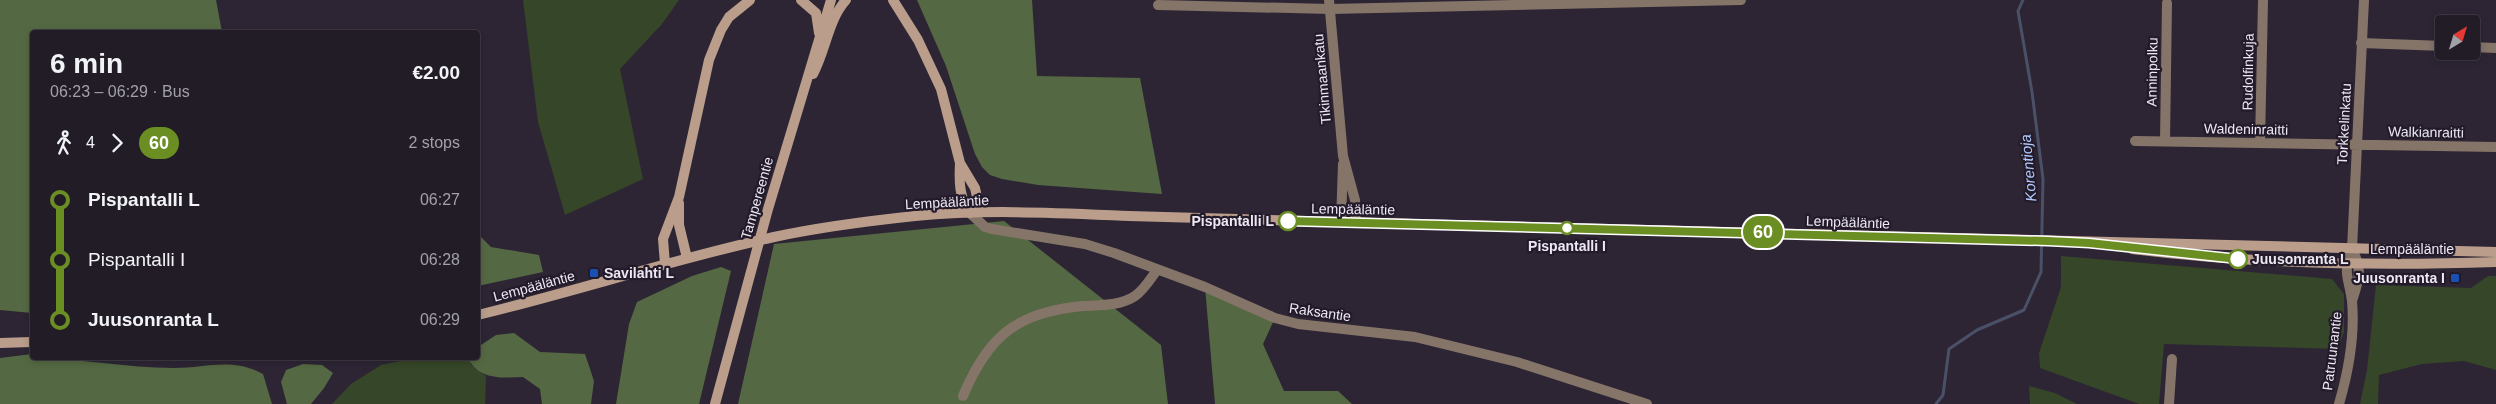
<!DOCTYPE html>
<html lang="en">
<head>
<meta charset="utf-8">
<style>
  :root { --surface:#221c27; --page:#2a252f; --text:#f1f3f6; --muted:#a2a1a7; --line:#3f3a44 }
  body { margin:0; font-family:Helvetica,sans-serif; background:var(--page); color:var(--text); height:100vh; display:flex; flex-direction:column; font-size:19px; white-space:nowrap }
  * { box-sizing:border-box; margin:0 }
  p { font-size:16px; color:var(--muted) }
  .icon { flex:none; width:28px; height:28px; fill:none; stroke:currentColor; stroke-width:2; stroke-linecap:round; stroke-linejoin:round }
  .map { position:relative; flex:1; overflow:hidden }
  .panel { position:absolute; left:30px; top:30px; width:450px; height:330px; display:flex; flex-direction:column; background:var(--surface); border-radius:5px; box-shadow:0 2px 8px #0003,0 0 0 1px var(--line) }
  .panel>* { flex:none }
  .badge { padding:0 10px; border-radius:16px; font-size:18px; line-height:32px }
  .needle { width:32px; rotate:38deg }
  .fabs { position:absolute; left:2435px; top:15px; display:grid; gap:10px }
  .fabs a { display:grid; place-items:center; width:45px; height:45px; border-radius:5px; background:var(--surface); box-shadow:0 2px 8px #0003,0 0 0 1px var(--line); font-size:25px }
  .map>.badge { position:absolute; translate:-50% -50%; box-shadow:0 0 0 2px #fff }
  .legs { display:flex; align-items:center; gap:8px; height:55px; padding:0 20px; font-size:16px }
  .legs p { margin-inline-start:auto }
  .headline { display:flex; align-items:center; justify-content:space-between; height:85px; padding:0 20px }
  h1 { font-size:28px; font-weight:700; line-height:38px }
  ul { padding:0 20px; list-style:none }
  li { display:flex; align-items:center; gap:18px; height:60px; font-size:19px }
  li i { display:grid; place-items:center; width:8px; height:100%; margin:0 6px; background:currentColor }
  li i::after { content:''; width:12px; height:12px; margin:-6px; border:4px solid; border-radius:50%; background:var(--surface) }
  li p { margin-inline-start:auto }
  li:first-child i { background:linear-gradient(#0000 50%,currentColor 0) }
  li:last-child i { background:linear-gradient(currentColor 50%,#0000 0) }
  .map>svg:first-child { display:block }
</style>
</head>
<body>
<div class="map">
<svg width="2496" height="404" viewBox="0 0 2496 404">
  <rect width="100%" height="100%" fill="#2d2534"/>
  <!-- green -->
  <path fill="#364628" d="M523 0H679L662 24 620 69 643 179 565 215 538 122Z
    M2061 256 2332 279 2344 294V332L2338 349 2164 344 2159 404H2139L2040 368 2039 353 2061 287Z
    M2488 276H2496V370L2464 361 2422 364 2379 375 2378 404H2360L2367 370 2376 285 2471 288Z
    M415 358H468L472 365 486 376 485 404H332L351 384 381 365Z
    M2029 386 2055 393 2077 404H2030Z"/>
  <!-- forest -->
  <path fill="#546943" d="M0 0H216L222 32H32V313L0 310Z
    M917 0H1032L1037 76 1140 78 1162 194 1038 185 1002 179 990 175 982 167 975 154 946 66Z
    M1004 221 1161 345 1168 404H738L774 244Z
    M478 234 491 247 539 255 543 272 478 286Z
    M721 267 731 271 699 404H616L629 324 637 302 692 276Z
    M1205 287 1275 318 1263 344 1284 391H1338L1352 404H1215Z
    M514 333 540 352 585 354 594 381 591 404H542L540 389 523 377C501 378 479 380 468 358H478V347L496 335Z
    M32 354V358C80 358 126 368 174 368 206 368 232 357 263 374L272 404H0V358Z
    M303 364 322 365 333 373 324 388 311 404H287L281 382 286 370Z"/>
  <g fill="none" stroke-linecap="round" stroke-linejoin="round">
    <!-- stream -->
    <path stroke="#4a5068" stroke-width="3" d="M1936 404 1943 395 1949 349 1977 330 2024 310 2041 272 2043 179 2032 92 2018 11 2023 0"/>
    <!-- minor -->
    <path stroke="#857468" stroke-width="10" d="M1158 5 1330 9 1741 0
      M2361 43 2444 46
      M2471 47 2496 48
      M2135 141 2496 147
      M2165 141 2167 3
      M2260 143 2263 1
      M970 213 985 227 992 229 1085 244 1114 253 1205 287 1275 318 1298 324 1415 337 1517 362 1647 404
      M2352 249 2364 0
      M963 396C988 336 1017 312 1083 306 1101 305 1120 306 1135 296 1144 290 1151 278 1157 270
      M2169 404 2172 359"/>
    <!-- tertiary -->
    <path stroke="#857468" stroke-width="10" d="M1329 0 1343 156 1355 200 1356 223
      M1341 222 1343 164
      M2352 301C2359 279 2363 270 2352 249
      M2339 404C2348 373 2355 334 2352 301 2349 277 2342 274 2352 249"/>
    <!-- secondary -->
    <path stroke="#ba9e8b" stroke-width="10" d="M801 0 816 13 819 33
      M893 0 918 40 941 89 960 163 975 188 977 197 970 213
      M813 74C826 50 828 20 846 0
      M960 163C959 182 959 197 970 213
      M679 203V225L687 258
      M2132 249C2252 264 2375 266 2496 262
      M665 264 663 239 679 197 709 60 721 30 729 17 750 0
      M478 315C577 291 674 259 774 237 820 227 868 221 915 216 986 209 1058 213 1129 216 1224 219 1319 222 1415 224 1775 232 2136 244 2496 252
      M0 343 32 342
      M715 404 768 209 831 0"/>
  </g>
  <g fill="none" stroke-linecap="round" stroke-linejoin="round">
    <!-- line-1 casing -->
    <g stroke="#fff" stroke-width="11">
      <path id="line-1" d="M1288 221 2048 241 2089 243 2238 259"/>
    </g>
    <!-- line-1 -->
    <use href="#line-1" stroke="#6b8e23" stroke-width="8"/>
  </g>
  <!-- markers -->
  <g fill="#fff" stroke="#6b8e23" stroke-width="2.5">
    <circle cx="1288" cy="221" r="9"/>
    <circle cx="1567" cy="228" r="6"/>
    <circle cx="2238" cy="259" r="9"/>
  </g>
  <g fill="#1a4fb4" stroke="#231b2a" stroke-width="2">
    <rect x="589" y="268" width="10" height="10" rx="2.5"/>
    <rect x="2450" y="273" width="10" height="10" rx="2.5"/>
  </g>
  <g text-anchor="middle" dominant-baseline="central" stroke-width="4.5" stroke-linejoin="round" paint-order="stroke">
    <!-- street labels -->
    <g font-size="14" fill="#ece7f2" stroke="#231b2a">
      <text transform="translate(2152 72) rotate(-89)">Anninpolku</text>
      <text transform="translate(2248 72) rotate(-89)">Rudolfinkuja</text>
      <text transform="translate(1322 79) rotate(-95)">Tikinmaankatu</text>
      <text transform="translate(2344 124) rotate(-87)">Torkkelinkatu</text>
      <text transform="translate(2246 129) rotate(1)">Waldeninraitti</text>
      <text transform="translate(2426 132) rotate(1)">Walkianraitti</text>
      <text transform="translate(757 198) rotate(-74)">Tampereentie</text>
      <text transform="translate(947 202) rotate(-3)">Lempääläntie</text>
      <text transform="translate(1353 209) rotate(1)">Lempääläntie</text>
      <text transform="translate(1848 222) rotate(2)">Lempääläntie</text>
      <text x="2412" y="249">Lempääläntie</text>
      <text transform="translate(534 286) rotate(-15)">Lempääläntie</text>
      <text transform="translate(1320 312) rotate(8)">Raksantie</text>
      <text transform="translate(2332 351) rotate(-83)">Patruunantie</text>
    </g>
    <!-- stop labels -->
    <g font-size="14" font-weight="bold" fill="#ece7f2" stroke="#231b2a" text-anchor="end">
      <text x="1274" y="221">Pispantalli L</text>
      <text x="1567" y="246" text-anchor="middle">Pispantalli I</text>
      <text x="2252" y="259" text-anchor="start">Juusonranta L</text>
    </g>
    <!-- poi labels -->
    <g font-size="14" font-weight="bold" fill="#ece7f2" stroke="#231b2a" text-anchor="start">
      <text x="604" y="273">Savilahti L</text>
      <text x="2445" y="278" text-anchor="end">Juusonranta I</text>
    </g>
    <!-- water labels -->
    <g font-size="15" font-style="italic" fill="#b1cafb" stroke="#231b2a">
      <text transform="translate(2028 168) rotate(-95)">Korentioja</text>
    </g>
  </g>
</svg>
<div class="fabs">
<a><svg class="needle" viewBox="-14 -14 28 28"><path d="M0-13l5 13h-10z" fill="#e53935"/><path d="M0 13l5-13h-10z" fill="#a2a1a7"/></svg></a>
</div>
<b class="badge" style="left:1763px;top:232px;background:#6b8e23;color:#fff">60</b>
<section class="panel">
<div class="headline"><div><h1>6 min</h1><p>06:23 – 06:29 · Bus</p></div><b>€2.00</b></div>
<div class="legs"><svg class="icon" aria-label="walk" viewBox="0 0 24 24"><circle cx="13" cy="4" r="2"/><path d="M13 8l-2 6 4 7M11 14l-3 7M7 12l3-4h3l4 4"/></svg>4<svg class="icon" aria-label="forward" viewBox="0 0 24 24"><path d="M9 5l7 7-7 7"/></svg><b class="badge" style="background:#6b8e23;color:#fff">60</b><p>2 stops</p></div>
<ul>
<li><i style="color:#6b8e23"></i><b>Pispantalli L</b><p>06:27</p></li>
<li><i style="color:#6b8e23"></i><span>Pispantalli I</span><p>06:28</p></li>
<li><i style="color:#6b8e23"></i><b>Juusonranta L</b><p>06:29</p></li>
</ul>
</section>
</div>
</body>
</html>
